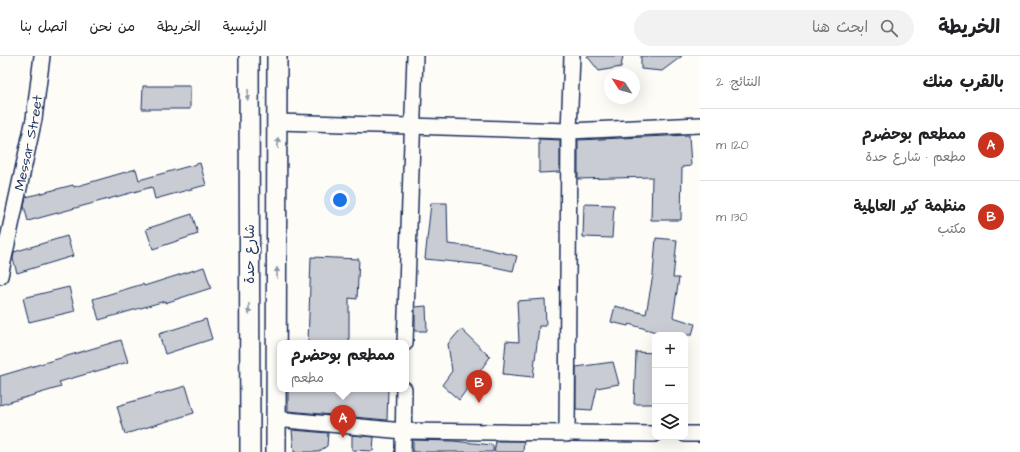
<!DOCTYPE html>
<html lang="ar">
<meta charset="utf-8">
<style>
:root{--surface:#fff;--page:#f2f2f2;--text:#202124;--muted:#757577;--line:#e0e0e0;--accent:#c8321e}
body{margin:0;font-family:"Architects Daughter","Playpen Sans Arabic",sans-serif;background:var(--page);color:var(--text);direction:rtl}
.controls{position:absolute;right:12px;bottom:12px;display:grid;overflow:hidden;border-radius:8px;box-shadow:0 4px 16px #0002}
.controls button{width:36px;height:36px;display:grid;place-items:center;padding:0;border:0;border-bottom:1px solid var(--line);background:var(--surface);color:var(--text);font:20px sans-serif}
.compass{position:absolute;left:604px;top:12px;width:36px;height:36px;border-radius:50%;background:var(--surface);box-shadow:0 4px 16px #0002;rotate:306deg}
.you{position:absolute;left:340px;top:144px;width:14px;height:14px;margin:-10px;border:3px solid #fff;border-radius:50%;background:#1a73e8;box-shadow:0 0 0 6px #1a73e833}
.badge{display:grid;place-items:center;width:26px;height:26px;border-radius:50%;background:var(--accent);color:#fff;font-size:13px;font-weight:700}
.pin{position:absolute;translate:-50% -33px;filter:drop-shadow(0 1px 2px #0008)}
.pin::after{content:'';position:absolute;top:21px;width:14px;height:12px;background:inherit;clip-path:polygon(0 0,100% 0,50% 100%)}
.popup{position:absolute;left:277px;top:284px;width:132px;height:52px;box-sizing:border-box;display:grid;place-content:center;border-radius:8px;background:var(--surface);filter:drop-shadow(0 1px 3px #0005);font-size:13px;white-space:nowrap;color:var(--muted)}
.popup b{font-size:15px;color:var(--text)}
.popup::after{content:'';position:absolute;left:50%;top:100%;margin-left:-8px;border:8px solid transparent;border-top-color:var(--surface)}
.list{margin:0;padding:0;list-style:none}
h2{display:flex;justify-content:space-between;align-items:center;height:52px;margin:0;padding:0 16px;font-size:17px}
h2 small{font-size:13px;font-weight:400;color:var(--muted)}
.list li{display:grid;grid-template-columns:26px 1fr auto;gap:12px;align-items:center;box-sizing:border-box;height:72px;padding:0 16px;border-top:1px solid var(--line)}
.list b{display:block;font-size:15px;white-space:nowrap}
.list p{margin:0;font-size:13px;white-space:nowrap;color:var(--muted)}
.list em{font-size:13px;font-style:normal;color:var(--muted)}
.icon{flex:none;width:22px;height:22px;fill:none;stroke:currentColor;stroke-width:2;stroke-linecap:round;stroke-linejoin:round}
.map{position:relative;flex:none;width:700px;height:396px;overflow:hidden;direction:ltr}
header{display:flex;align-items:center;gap:24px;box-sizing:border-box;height:56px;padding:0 20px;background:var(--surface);border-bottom:1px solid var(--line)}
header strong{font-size:19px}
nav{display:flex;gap:22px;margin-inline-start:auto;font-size:14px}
.search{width:280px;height:36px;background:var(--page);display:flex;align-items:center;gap:10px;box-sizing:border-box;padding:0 14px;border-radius:22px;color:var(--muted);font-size:15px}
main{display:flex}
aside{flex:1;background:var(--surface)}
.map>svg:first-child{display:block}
</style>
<header>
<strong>الخريطة</strong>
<div class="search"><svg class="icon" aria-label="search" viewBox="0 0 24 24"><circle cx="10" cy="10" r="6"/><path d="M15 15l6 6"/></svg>ابحث هنا</div>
<nav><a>الرئيسية</a><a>الخريطة</a><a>من نحن</a><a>اتصل بنا</a></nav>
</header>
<main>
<aside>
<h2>بالقرب منك<small>النتائج: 2</small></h2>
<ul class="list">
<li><span class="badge">A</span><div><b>ممطعم بوحضرم</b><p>مطعم · شارع حدة</p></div><em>120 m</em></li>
<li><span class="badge">B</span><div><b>منظمة كير العالمية</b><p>مكتب</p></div><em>130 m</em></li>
</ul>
</aside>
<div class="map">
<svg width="700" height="396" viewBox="0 0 700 396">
<rect width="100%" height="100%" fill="#fdfcf7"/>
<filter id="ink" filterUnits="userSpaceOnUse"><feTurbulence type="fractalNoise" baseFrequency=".025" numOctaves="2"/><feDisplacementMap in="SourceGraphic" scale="8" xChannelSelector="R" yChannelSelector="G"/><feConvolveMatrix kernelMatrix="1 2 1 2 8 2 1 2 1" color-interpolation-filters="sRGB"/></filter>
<g filter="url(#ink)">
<g fill="#c9ccd3" stroke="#1b2f5e">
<path d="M 587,0 L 623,0 L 621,11 L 599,15 Z"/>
<path d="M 641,0 L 682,0 L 662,15 L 641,13 Z"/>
<path d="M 143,30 L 190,30 L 190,53 L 142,53 Z"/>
<path d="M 689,79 L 691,110 L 682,111 L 681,164 L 651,164 L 652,121 L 578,123 L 578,84 Z"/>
<path d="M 539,83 L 560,84 L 560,116 L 539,117 Z"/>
<path d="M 200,107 L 206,129 L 155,143 L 152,131 L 28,165 L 24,150 L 26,141 L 73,129 L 74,131 L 136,113 L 139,124 Z"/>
<path d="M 431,147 L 447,147 L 448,188 L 483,192 L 517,200 L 513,215 L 485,209 L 425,203 Z"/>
<path d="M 584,148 L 614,149 L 612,182 L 583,181 Z"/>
<path d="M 192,158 L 198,178 L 153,193 L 146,173 Z"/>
<path d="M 67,180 L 73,200 L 17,217 L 13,203 L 14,196 Z"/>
<path d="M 656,182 L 677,184 L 673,222 L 679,222 L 673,261 L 695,268 L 692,279 L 666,279 L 629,268 L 628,270 L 611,266 L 615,250 L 646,258 L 653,219 Z"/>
<path d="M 311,201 L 359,203 L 357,243 L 349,242 L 349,287 L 308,287 Z"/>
<path d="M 204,211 L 211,232 L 165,247 L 165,245 L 99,264 L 93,243 L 143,228 L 144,230 Z"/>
<path d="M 69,231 L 75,255 L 29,266 L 23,242 Z"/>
<path d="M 545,243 L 546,270 L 539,270 L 533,321 L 503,318 L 506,285 L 519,286 L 517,245 Z"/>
<path d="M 426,250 L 427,275 L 415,275 L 415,251 Z"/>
<path d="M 206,263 L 212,283 L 165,298 L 159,278 Z"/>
<path d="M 461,273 L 490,301 L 459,344 L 442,329 L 452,315 L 448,288 Z"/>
<path d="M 121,284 L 128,306 L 59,326 L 61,331 L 0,349 L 0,320 Z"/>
<path d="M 636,296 L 655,297 L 655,348 L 634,348 Z"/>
<path d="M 613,306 L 619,328 L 597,332 L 592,354 L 576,353 L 576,311 Z"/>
<path d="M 186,330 L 194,357 L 125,378 L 117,350 Z"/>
<path d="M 288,333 L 388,333 L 387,364 L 288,355 Z"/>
<path d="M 292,374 L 328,377 L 327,390 L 318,396 L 294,396 Z"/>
<path d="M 352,379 L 374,381 L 373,395 L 352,394 Z"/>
<path d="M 413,384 L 453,385 L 493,389 L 493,396 L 413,396 Z"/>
<path d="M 496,385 L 524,385 L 523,396 L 494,396 Z"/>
</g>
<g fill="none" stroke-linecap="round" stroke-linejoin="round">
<g stroke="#1b2f5e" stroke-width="18">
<g id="minor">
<path d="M 278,66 L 569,75 L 700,69"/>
<path id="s1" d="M 0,220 L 34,63 L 42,0"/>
<path d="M 405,287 L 415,0"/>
<path d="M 276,363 L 403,375 L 655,378"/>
<path d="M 567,378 L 569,75 L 572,0"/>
<path d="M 685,378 L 700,378"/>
<path d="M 403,396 L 404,333"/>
</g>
</g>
<g stroke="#1b2f5e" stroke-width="22">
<g id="major">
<path d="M 249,0 L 250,396"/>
<path d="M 276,396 L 277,0"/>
</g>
</g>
<use href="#minor" stroke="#fdfcf7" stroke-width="15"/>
<use href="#major" stroke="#fdfcf7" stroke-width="19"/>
</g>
<defs><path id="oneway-solid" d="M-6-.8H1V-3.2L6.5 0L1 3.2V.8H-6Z"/></defs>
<g fill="#8c96aa">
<use href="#oneway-solid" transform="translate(248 39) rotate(91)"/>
<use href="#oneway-solid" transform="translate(278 87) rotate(-90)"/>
<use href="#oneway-solid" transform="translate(277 217) rotate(-90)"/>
<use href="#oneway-solid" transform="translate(249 253) rotate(90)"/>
</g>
</g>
<g text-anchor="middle" stroke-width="3.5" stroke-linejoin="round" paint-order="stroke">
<g font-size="14" fill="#1b2f5e" stroke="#fdfcf7">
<text dy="5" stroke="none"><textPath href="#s1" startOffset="136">Messar Street</textPath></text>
<text transform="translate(249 198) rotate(-90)" y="5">شارع حدة</text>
</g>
</g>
</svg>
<div class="controls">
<button>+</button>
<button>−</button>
<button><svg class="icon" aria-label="layers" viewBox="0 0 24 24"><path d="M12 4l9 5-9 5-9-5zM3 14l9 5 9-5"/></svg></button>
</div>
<svg class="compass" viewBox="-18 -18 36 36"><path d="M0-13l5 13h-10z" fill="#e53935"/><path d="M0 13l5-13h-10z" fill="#757577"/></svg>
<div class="you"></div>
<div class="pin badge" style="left:343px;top:382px">A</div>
<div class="popup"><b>ممطعم بوحضرم</b>مطعم</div>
<div class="pin badge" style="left:479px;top:347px">B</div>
</div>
</main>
